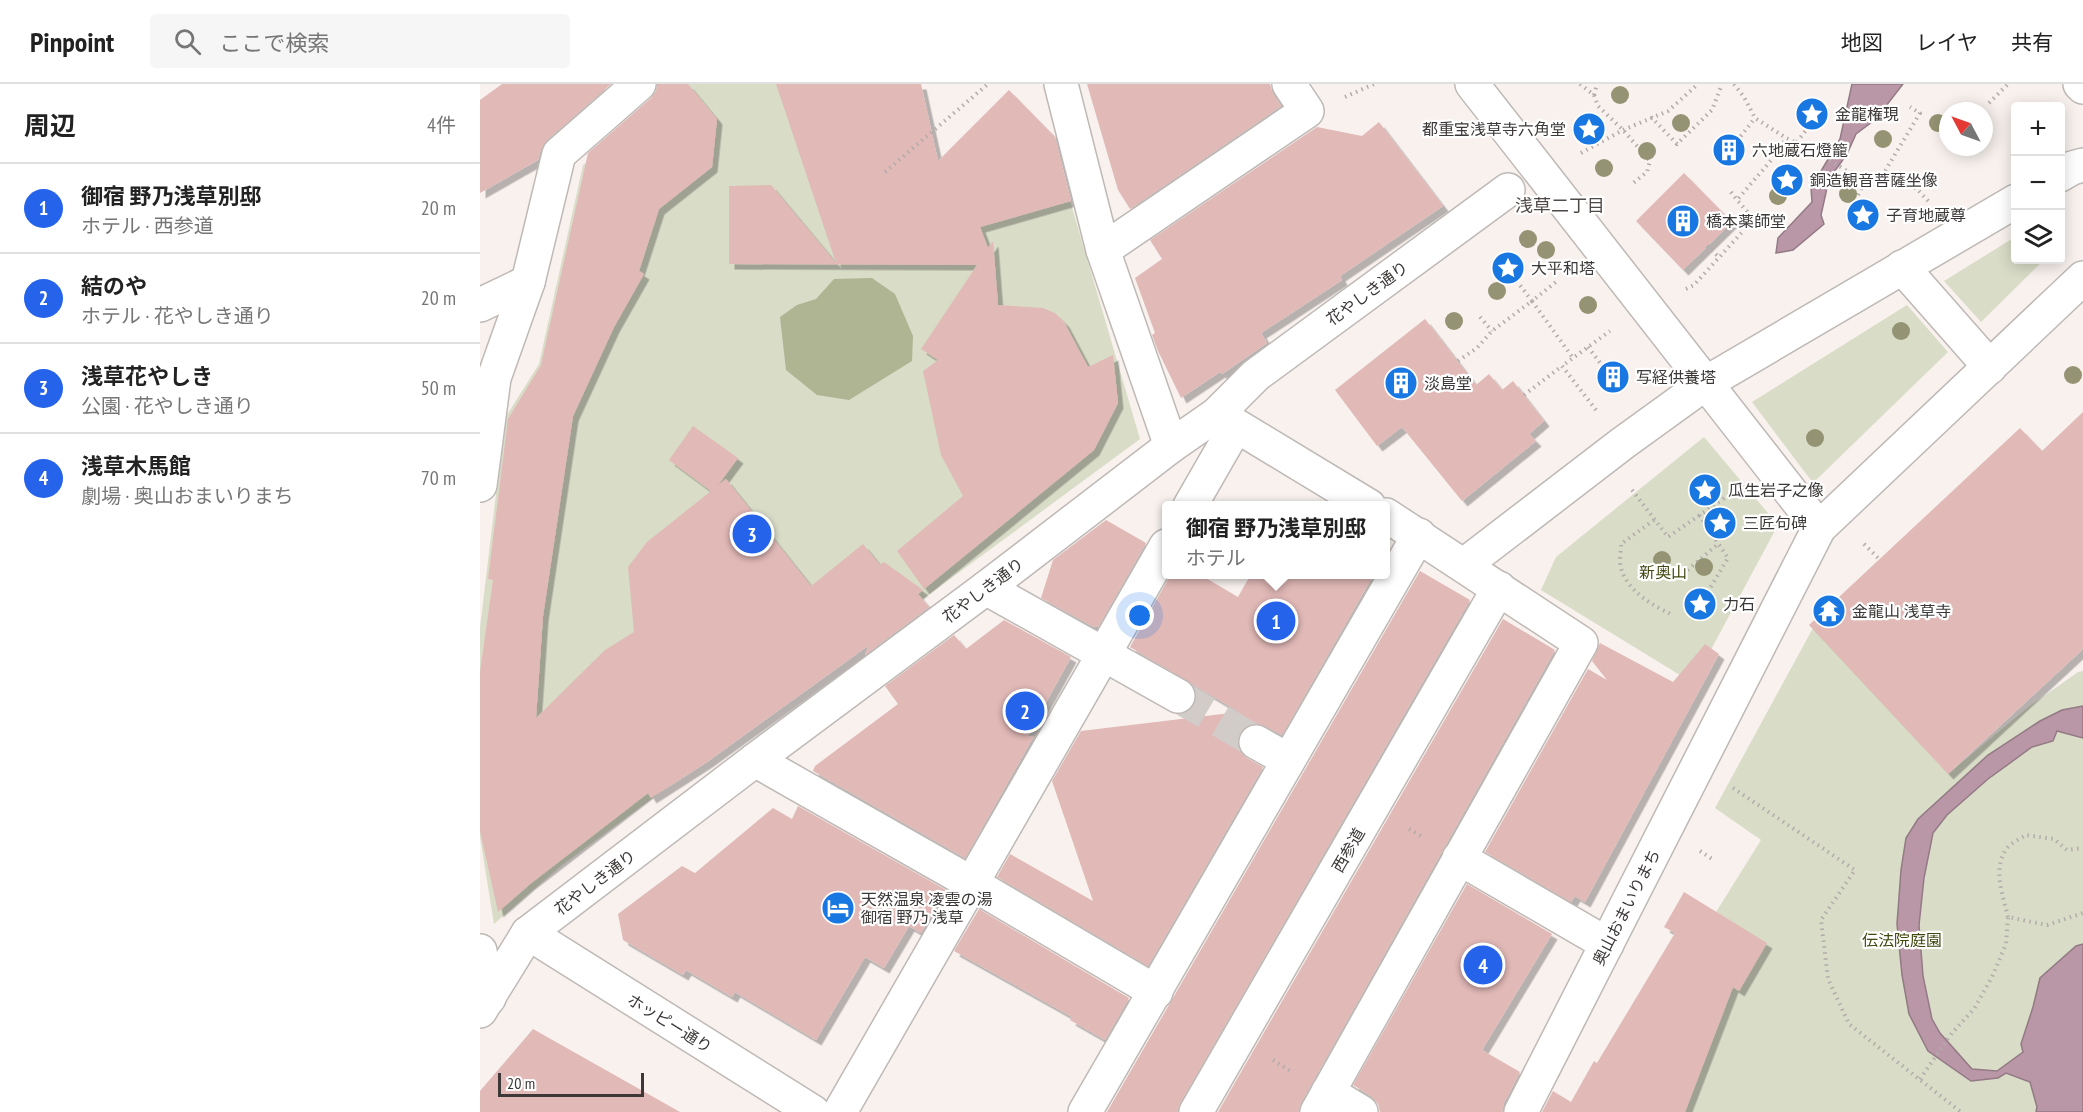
<!DOCTYPE html>
<html lang="ja">
<meta charset="utf-8">
<style>
:root{--surface:#fff;--page:#f6f6f6;--text:#222;--muted:#767676;--line:#e0e0e0;--accent:#2563eb}
body{margin:0;font-family:"PT Sans Narrow","Noto Sans JP",sans-serif;background:var(--page);color:var(--text)}
.controls{position:absolute;right:18px;top:18px;display:grid;overflow:hidden;border-radius:6px;box-shadow:0 3px 15px #0003}
.controls button{width:54px;height:54px;display:grid;place-items:center;padding:0;border:0;border-bottom:2px solid var(--line);background:var(--surface);color:var(--text);font:30px sans-serif}
.compass{position:absolute;left:1459px;top:18px;width:54px;height:54px;border-radius:50%;background:var(--surface);box-shadow:0 3px 15px #0003;rotate:311deg}
.scale{position:absolute;left:18px;bottom:15px;width:146px;box-sizing:border-box;padding-left:6px;border:3px solid #3b3837;border-top:0;font-size:16px;line-height:21px;white-space:nowrap;color:#3b3837;-webkit-text-stroke:4px #fff;paint-order:stroke}
.you{position:absolute;left:660px;top:532px;width:21px;height:21px;margin:-15px;border:4px solid #fff;border-radius:50%;background:#1a73e8;box-shadow:0 0 0 9px #1a73e833}
.badge{display:grid;place-items:center;width:39px;height:39px;border-radius:50%;background:var(--accent);color:#fff;font-size:20px;font-weight:700}
.pin{position:absolute;translate:-50% -50%;border:3px solid #fff;box-shadow:0 2px 6px #0006}
.popup{position:absolute;left:682px;top:417px;width:228px;height:78px;box-sizing:border-box;display:grid;place-content:center;border-radius:6px;background:var(--surface);filter:drop-shadow(0 2px 4px #0005);font-size:20px;white-space:nowrap;color:var(--muted)}
.popup b{font-size:22px;color:var(--text)}
.popup::after{content:'';position:absolute;left:50%;top:100%;margin-left:-12px;border:12px solid transparent;border-top-color:var(--surface)}
.list{margin:0;padding:0;list-style:none}
h2{display:flex;justify-content:space-between;align-items:center;height:78px;margin:0;padding:0 24px;font-size:26px}
h2 small{font-size:20px;font-weight:400;color:var(--muted)}
.list li{display:grid;grid-template-columns:39px 1fr auto;gap:18px;align-items:center;box-sizing:border-box;height:90px;padding:0 24px;border-top:2px solid var(--line)}
.list b{display:block;font-size:22px;white-space:nowrap}
.list p{margin:0;font-size:20px;white-space:nowrap;color:var(--muted)}
.list em{font-size:20px;font-style:normal;color:var(--muted)}
.icon{flex:none;width:33px;height:33px;fill:none;stroke:currentColor;stroke-width:2;stroke-linecap:round;stroke-linejoin:round}
.map{position:relative;flex:none;width:1603px;height:1028px;overflow:hidden}
header{display:flex;align-items:center;gap:36px;box-sizing:border-box;height:84px;padding:0 30px;background:var(--surface);border-bottom:2px solid var(--line)}
header strong{font-size:28px}
nav{display:flex;gap:33px;margin-inline-start:auto;font-size:21px}
.search{width:420px;height:54px;background:var(--page);display:flex;align-items:center;gap:15px;box-sizing:border-box;padding:0 21px;border-radius:6px;color:var(--muted);font-size:22px}
main{display:flex}
aside{flex:1;background:var(--surface)}
.map>svg:first-child{display:block}
</style>
<header>
<strong>Pinpoint</strong>
<div class="search"><svg class="icon" aria-label="search" viewBox="0 0 24 24"><circle cx="10" cy="10" r="6"/><path d="M15 15l6 6"/></svg>ここで検索</div>
<nav><a>地図</a><a>レイヤ</a><a>共有</a></nav>
</header>
<main>
<aside>
<h2>周辺<small>4件</small></h2>
<ul class="list">
<li><span class="badge">1</span><div><b>御宿 野乃浅草別邸</b><p>ホテル · 西参道</p></div><em>20 m</em></li>
<li><span class="badge">2</span><div><b>結のや</b><p>ホテル · 花やしき通り</p></div><em>20 m</em></li>
<li><span class="badge">3</span><div><b>浅草花やしき</b><p>公園 · 花やしき通り</p></div><em>50 m</em></li>
<li><span class="badge">4</span><div><b>浅草木馬館</b><p>劇場 · 奥山おまいりまち</p></div><em>70 m</em></li>
</ul>
</aside>
<div class="map">
<svg width="1603" height="1028" viewBox="0 0 1603 1028">
<defs>
<filter id="shadow"><feDropShadow dx="5.5" dy="5.5" stdDeviation="0" flood-color="#0004"/></filter>
</defs>
<rect width="100%" height="100%" fill="#f8f1ee"/>
<g fill="#d9dcc7">
<path d="M 202,0 L 368,0 L 398,97 L 579,79 L 660,355 L 82,781 L 14,840 L 0,753 L 0,544 L 25,334 L 59,280 L 103,81 Z"/>
<path d="M 1535,153 L 1536,176 L 1564,176 L 1501,238 L 1464,197 Z"/>
<path d="M 1427,221 L 1468,268 L 1333,399 L 1272,318 Z"/>
<path d="M 1224,353 L 1298,441 L 1213,599 L 1061,506 L 1076,473 Z"/>
<path d="M 1333,544 L 1468,690 L 1547,624 L 1598,588 L 1603,587 L 1603,1028 L 1147,1028 L 1213,865 L 1281,756 L 1235,724 Z"/>
</g>
<path fill="#afb493" d="M 392,194 L 415,210 L 433,252 L 432,277 L 369,316 L 337,311 L 306,286 L 300,233 L 317,221 L 336,215 L 354,195 Z"/>
<g fill="#b997a6" stroke="#937a85" stroke-width="1.5">
<path d="M 1372,0 L 1423,0 L 1396,35 L 1376,50 L 1367,70 L 1349,95 L 1341,131 L 1344,140 L 1313,166 L 1296,169 L 1298,154 L 1332,118 L 1331,104 L 1360,55 Z"/>
<path d="M 1603,622 L 1603,654 L 1577,647 L 1573,657 L 1552,663 L 1508,695 L 1467,731 L 1453,749 L 1444,794 L 1439,841 L 1443,892 L 1452,935 L 1460,949 L 1492,985 L 1517,987 L 1543,968 L 1541,960 L 1553,923 L 1560,894 L 1596,862 L 1603,860 L 1603,1028 L 1556,1028 L 1557,1023 L 1550,998 L 1526,989 L 1518,994 L 1491,997 L 1448,967 L 1429,930 L 1422,891 L 1417,840 L 1421,786 L 1426,754 L 1438,735 L 1508,671 L 1560,637 L 1582,626 Z"/>
</g>
<g fill="#e1b9b7" filter="url(#shadow)">
<path d="M 22,0 L 131,0 L 67,56 L 61,65 L 58,76 L 0,109 L 0,16 Z"/>
<path d="M 177,0 L 208,0 L 237,35 L 232,83 L 179,125 L 159,187 L 164,190 L 134,243 L 93,332 L 63,532 L 56,634 L 125,566 L 154,548 L 148,483 L 167,458 L 231,407 L 189,376 L 213,342 L 258,374 L 238,401 L 246,395 L 331,502 L 383,460 L 400,481 L 404,478 L 443,506 L 438,510 L 449,523 L 385,571 L 389,561 L 227,678 L 171,714 L 168,709 L 50,800 L 18,828 L 0,747 L 0,588 L 13,496 L 8,495 L 28,335 L 61,281 L 108,69 L 171,14 L 176,7 Z"/>
<path d="M 296,0 L 441,0 L 458,77 L 529,6 L 575,53 L 591,117 L 500,143 L 508,164 L 513,157 L 518,221 L 563,224 L 575,229 L 584,238 L 608,283 L 633,271 L 638,319 L 614,366 L 444,505 L 417,467 L 483,412 L 461,371 L 443,287 L 458,276 L 441,265 L 497,181 L 249,180 L 249,102 L 291,101 L 356,179 Z"/>
<path d="M 607,0 L 790,0 L 793,10 L 801,22 L 650,125 L 638,106 Z"/>
<path d="M 899,38 L 963,122 L 860,192 L 862,196 L 781,249 L 787,259 L 742,290 L 740,288 L 701,314 L 678,267 L 672,251 L 675,249 L 655,194 L 682,175 L 670,156 L 837,43 L 882,52 Z"/>
<path d="M 1204,89 L 1252,138 L 1203,186 L 1156,137 Z"/>
<path d="M 945,235 L 996,301 L 1009,290 L 1022,306 L 1033,297 L 1064,337 L 1049,350 L 1056,357 L 982,417 L 922,343 L 897,362 L 855,306 Z"/>
<path d="M 1603,328 L 1603,565 L 1468,690 L 1329,541 L 1540,344 L 1562,367 Z"/>
<path d="M 626,436 L 666,459 L 618,543 L 615,542 L 614,543 L 561,514 L 573,476 Z"/>
<path d="M 940,487 L 990,516 L 700,1019 L 697,1028 L 627,1028 Z"/>
<path d="M 691,490 L 719,490 L 758,513 L 771,490 L 894,490 L 802,651 L 785,642 L 776,639 L 767,642 L 760,648 L 757,658 L 760,668 L 767,674 L 783,683 L 668,882 L 517,793 L 530,770 L 613,817 L 572,697 L 601,647 L 759,628 L 650,563 Z"/>
<path d="M 1023,535 L 1075,566 L 832,999 L 821,1019 L 818,1028 L 738,1028 Z"/>
<path d="M 524,536 L 591,573 L 547,653 L 554,652 L 485,774 L 333,687 L 335,682 L 418,620 L 405,602 L 474,551 L 486,565 Z"/>
<path d="M 1120,559 L 1193,598 L 1225,560 L 1239,570 L 1105,818 L 1095,812 L 1091,818 L 1005,768 L 1108,585 L 1127,596 L 1112,577 Z"/>
<path d="M 318,722 L 466,806 L 441,849 L 429,842 L 404,884 L 385,873 L 336,956 L 255,908 L 252,913 L 206,886 L 203,891 L 143,856 L 138,830 L 202,782 L 215,789 L 293,724 L 312,735 Z"/>
<path d="M 987,800 L 1072,850 L 1002,966 L 1040,988 L 1024,1019 L 1022,1028 L 900,1028 L 898,1020 L 891,1012 L 873,1001 Z"/>
<path d="M 1204,808 L 1287,859 L 1259,907 L 1253,903 L 1205,1028 L 1062,1028 L 1073,1007 L 1091,1018 L 1114,977 L 1117,979 L 1195,849 L 1184,843 Z"/>
<path d="M 499,825 L 649,914 L 625,956 L 590,936 L 592,933 L 474,867 Z"/>
<path d="M 53,945 L 200,1028 L 0,1028 L 0,1007 Z"/>
</g>
<g fill="none" stroke-linecap="round" stroke-linejoin="round">
<path stroke="#d2ccc9" stroke-width="33" stroke-dasharray="33 16" stroke-linecap="butt" d="M 698,612 L 776,658"/>
<g stroke="#bfb9b6" stroke-width="36">
<g id="minor">
<path d="M 581,0 L 623,166 L 691,362"/>
<path d="M 992,0 L 1339,444"/>
<path d="M 1600,0 L 1603,3"/>
<path d="M 1580,91 L 1592,84 L 1603,81"/>
<path d="M 623,166 L 827,27 L 809,0"/>
<path d="M 1422,183 L 1510,283"/>
<path d="M 0,221 L 48,198"/>
<path d="M 737,330 L 889,422"/>
<path d="M 0,401 L 14,294 L 48,198 L 79,70 L 159,0"/>
<path d="M 710,422 L 756,342"/>
<path d="M 984,481 L 1143,359 L 1226,299 L 1536,117"/>
<path d="M 506,504 L 698,612"/>
<path d="M 776,658 L 808,676"/>
<path d="M 275,676 L 493,800 L 676,908"/>
<path d="M 979,774 L 1127,860"/>
<path d="M 48,849 L 333,1028"/>
<path d="M 0,867 L 9,914"/>
<path d="M 0,927 L 48,849 L 275,676 L 506,504 L 691,362 L 737,330 L 776,291 L 1028,106"/>
<path d="M 848,1008 L 881,1028"/>
<path d="M 360,1028 L 686,462"/>
<path d="M 605,1028 L 939,451"/>
<path d="M 716,1028 L 1019,504"/>
<path d="M 837,1028 L 1101,559 L 906,431"/>
<path d="M 1041,1028 L 1339,444 L 1603,194"/>
</g>
</g>
<g stroke="#b2acaa" stroke-width="4" stroke-dasharray="1.5 4.5" stroke-linecap="butt">
<path d="M 1100,0 L 1114,11 L 1118,22 L 1143,46 L 1170,77 L 1167,88 L 1152,100"/>
<path d="M 1254,0 L 1264,13 L 1275,34 L 1306,54 L 1335,67 L 1367,87 L 1387,94 L 1436,104 L 1450,119"/>
<path d="M 1114,11 L 1117,0"/>
<path d="M 865,13 L 894,0"/>
<path d="M 1509,19 L 1528,0"/>
<path d="M 1171,33 L 1197,60 L 1232,26 L 1242,0"/>
<path d="M 1257,57 L 1275,34"/>
<path d="M 1317,58 L 1330,41"/>
<path d="M 1101,69 L 1143,46 L 1188,27 L 1218,0"/>
<path d="M 405,88 L 508,0"/>
<path d="M 1399,97 L 1440,29 L 1430,23"/>
<path d="M 1436,104 L 1447,86"/>
<path d="M 1251,108 L 1257,116"/>
<path d="M 1378,111 L 1387,94"/>
<path d="M 1227,162 L 1240,174"/>
<path d="M 1033,192 L 1052,217 L 1076,198"/>
<path d="M 1206,205 L 1214,201 L 1274,135 L 1257,116 L 1300,66 L 1306,54"/>
<path d="M 1000,233 L 1012,247"/>
<path d="M 1108,263 L 1124,284"/>
<path d="M 978,277 L 997,264 L 1012,247 L 1052,217 L 1093,274"/>
<path d="M 1044,311 L 1082,282"/>
<path d="M 1116,326 L 1082,282 L 1130,247"/>
<path d="M 1152,406 L 1188,453 L 1256,406"/>
<path d="M 1219,431 L 1248,474 L 1226,511"/>
<path d="M 1174,436 L 1141,460 C 1141,467 1139,477 1141,484 C 1147,507 1173,522 1193,531"/>
<path d="M 1384,460 L 1399,475"/>
<path d="M 1203,490 L 1238,460"/>
<path d="M 1253,704 L 1375,786 L 1341,836 L 1348,895 L 1369,940 L 1481,1028"/>
<path d="M 929,745 L 943,753"/>
<path d="M 1220,767 L 1235,777"/>
<path d="M 1528,833 C 1523,811 1512,785 1527,764 C 1531,759 1540,755 1546,751 L 1574,755 L 1587,766 L 1603,764"/>
<path d="M 793,976 L 812,988"/>
<path d="M 1440,995 L 1472,949 L 1494,925 L 1512,893 L 1526,860 L 1528,833 L 1567,841 L 1603,829"/>
</g>
<use href="#minor" stroke="#fff" stroke-width="33"/>
</g>
<g fill="#949474">
<circle cx="1140" cy="11" r="9"/>
<circle cx="1201" cy="39" r="9"/>
<circle cx="1458" cy="39" r="9"/>
<circle cx="1403" cy="55" r="9"/>
<circle cx="1167" cy="67" r="9"/>
<circle cx="1124" cy="84" r="9"/>
<circle cx="1368" cy="110" r="9"/>
<circle cx="1298" cy="112" r="9"/>
<circle cx="1048" cy="155" r="9"/>
<circle cx="1066" cy="166" r="9"/>
<circle cx="1017" cy="207" r="9"/>
<circle cx="1108" cy="221" r="9"/>
<circle cx="974" cy="237" r="9"/>
<circle cx="1421" cy="247" r="9"/>
<circle cx="1593" cy="291" r="9"/>
<circle cx="1335" cy="354" r="9"/>
<circle cx="1182" cy="476" r="9"/>
<circle cx="1224" cy="483" r="9"/>
</g>
<defs>
<g id="sight-disc" transform="scale(1.725)"><circle r="9.5" fill="#1877e0" stroke="#fff"/><path d="M0-6L1.8-2.2L6-1.7L2.9 1.2L3.7 5.4L0 3.3L-3.7 5.4L-2.9 1.2L-6-1.7L-1.8-2.2Z" fill="#fff"/></g>
<g id="building-disc" transform="scale(1.725)"><circle r="9.5" fill="#1877e0" stroke="#fff"/><path d="M-4-6H4V6H1V3H-1V6H-4ZM-2.5-4.3h1.7v1.8h-1.7ZM.8-4.3h1.7v1.8H.8ZM-2.5-1h1.7V.8h-1.7ZM.8-1h1.7V.8H.8Z" fill="#fff"/></g>
<g id="temple-disc" transform="scale(1.725)"><circle r="9.5" fill="#1877e0" stroke="#fff"/><path d="M0-6L5-2H3V0L6.5 2.5H4V6H1.5V3h-3V6H-4V2.5H-6.5L-3 0V-2H-5Z" fill="#fff"/></g>
<g id="hotel-disc" transform="scale(1.725)"><circle r="9.5" fill="#1877e0" stroke="#fff"/><path d="M-6-4.5h1.5V1H6V5H4.5V3h-9V5H-6ZM-4 0a1.8 1.8 0 1 1 3.6 0ZM.5 0V-2.5h3Q6-2.5 6 0Z" fill="#fff"/></g>
</defs>
<g fill-rule="evenodd">
<use href="#sight-disc" x="1332" y="30"/>
<use href="#sight-disc" x="1109" y="45"/>
<use href="#building-disc" x="1249" y="66"/>
<use href="#sight-disc" x="1307" y="96"/>
<use href="#sight-disc" x="1383" y="131"/>
<use href="#building-disc" x="1203" y="137"/>
<use href="#sight-disc" x="1028" y="184"/>
<use href="#building-disc" x="1133" y="293"/>
<use href="#building-disc" x="921" y="299"/>
<use href="#sight-disc" x="1225" y="406"/>
<use href="#sight-disc" x="1240" y="439"/>
<use href="#sight-disc" x="1220" y="520"/>
<use href="#temple-disc" x="1349" y="527"/>
<use href="#hotel-disc" x="358" y="824"/>
</g>
<g text-anchor="middle" stroke-width="4.5" stroke-linejoin="round" paint-order="stroke">
<g font-size="16" fill="#3b3837" stroke="#fff" text-anchor="start">
<text x="1355" y="36">金龍権現</text>
<text x="1086" y="51" text-anchor="end">都重宝浅草寺六角堂</text>
<text x="1272" y="72">六地蔵石燈籠</text>
<text x="1330" y="102">銅造観音菩薩坐像</text>
<text x="1406" y="137">子育地蔵尊</text>
<text x="1226" y="143">橋本薬師堂</text>
<text x="1051" y="190">大平和塔</text>
<text x="1156" y="299">写経供養塔</text>
<text x="944" y="305">淡島堂</text>
<text x="1248" y="412">瓜生岩子之像</text>
<text x="1263" y="445">三匠句碑</text>
<text x="1243" y="526">力石</text>
<text x="1372" y="533">金龍山 浅草寺</text>
<text x="381" y="821">天然温泉 凌雲の湯<tspan x="381" dy="18">御宿 野乃 浅草</tspan></text>
</g>
<g font-size="16" fill="#3b3837" stroke="#fff">
<text transform="translate(887 209) rotate(-36)" y="6">花やしき通り</text>
<text transform="translate(503 506) rotate(-37)" y="6">花やしき通り</text>
<text transform="translate(868 766) rotate(-60)" y="6">西参道</text>
<text transform="translate(115 798) rotate(-37)" y="6">花やしき通り</text>
<text transform="translate(1146 823) rotate(-63)" y="6">奥山おまいりまち</text>
<text transform="translate(190 939) rotate(32)" y="6">ホッピー通り</text>
</g>
<g font-size="16" fill="#424810" stroke="#fff">
<text x="1183" y="494">新奥山</text>
<text x="1422" y="862">伝法院庭園</text>
</g>
<g font-size="18" fill="#4f4a47" stroke="#fff">
<text x="1080" y="128">浅草二丁目</text>
</g>
</g>
</svg>
<div class="controls">
<button>+</button>
<button>−</button>
<button><svg class="icon" aria-label="layers" viewBox="0 0 24 24"><path d="M12 4l9 5-9 5-9-5zM3 14l9 5 9-5"/></svg></button>
</div>
<svg class="compass" viewBox="-18 -18 36 36"><path d="M0-13l5 13h-10z" fill="#e53935"/><path d="M0 13l5-13h-10z" fill="#767676"/></svg>
<div class="scale">20 m</div>
<div class="you"></div>
<div class="pin badge" style="left:796px;top:537px">1</div>
<div class="popup"><b>御宿 野乃浅草別邸</b>ホテル</div>
<div class="pin badge" style="left:545px;top:627px">2</div>
<div class="pin badge" style="left:272px;top:450px">3</div>
<div class="pin badge" style="left:1003px;top:881px">4</div>
</div>
</main>
